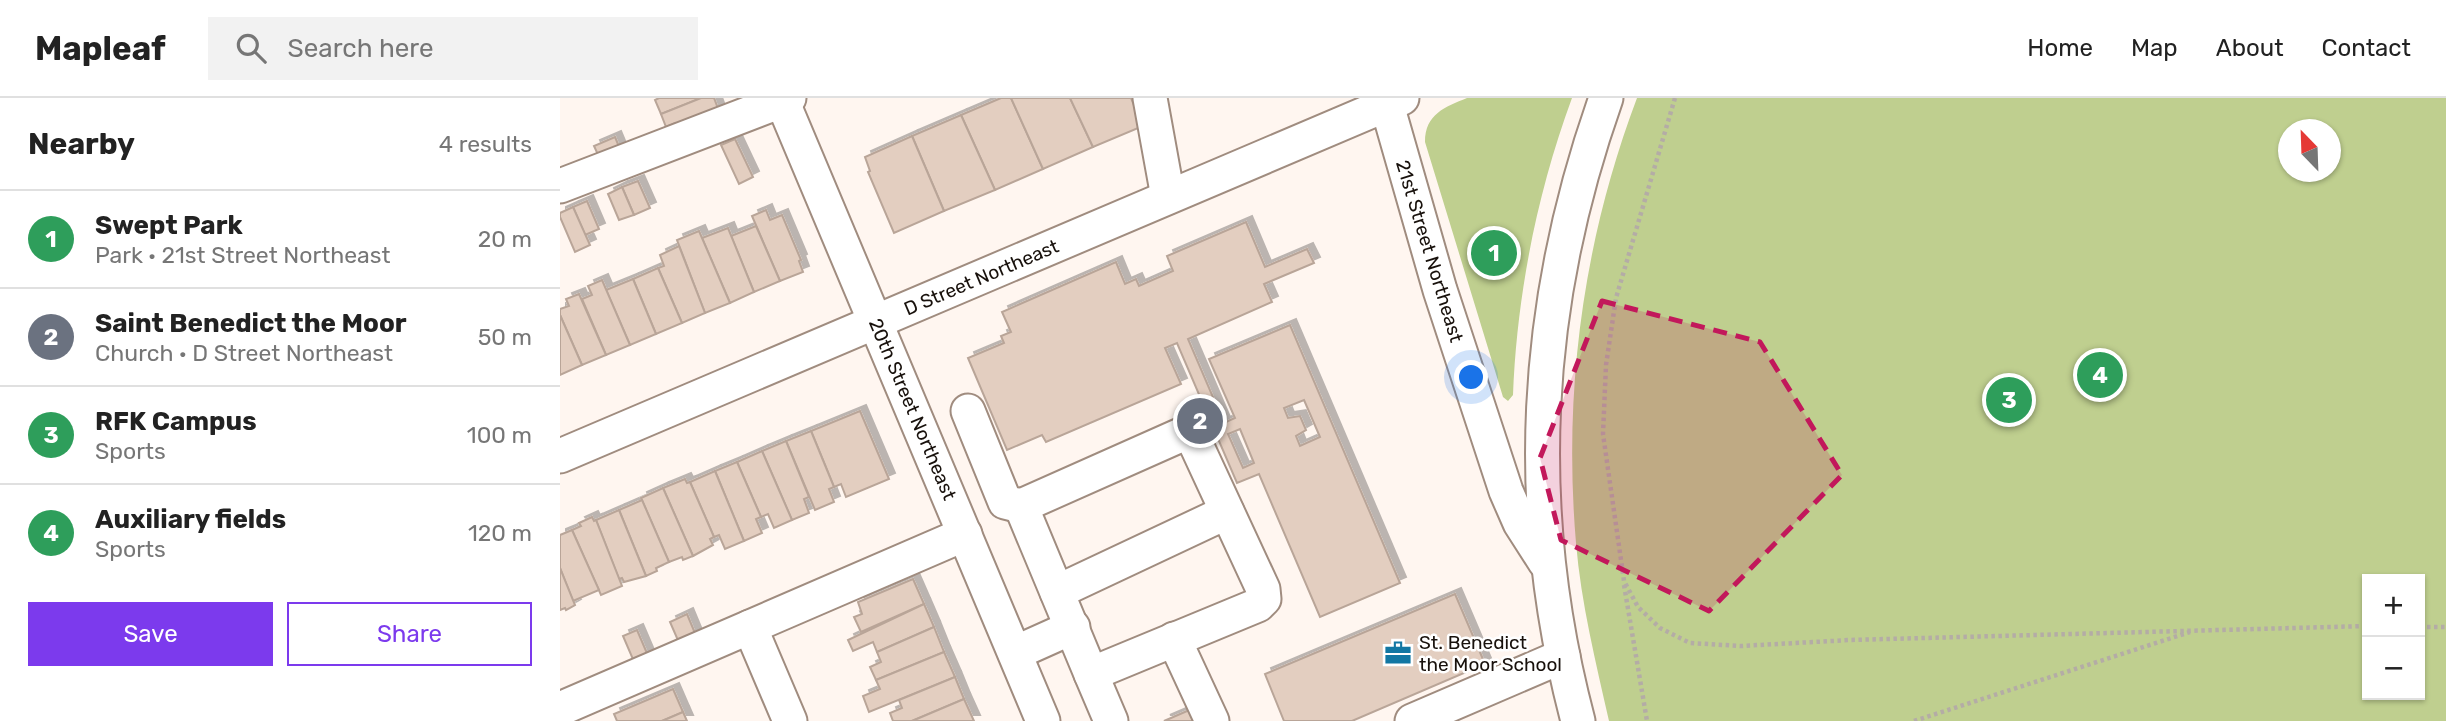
<!DOCTYPE html>
<meta charset="utf-8">
<style>
:root{--surface:#fff;--page:#f2f2f2;--text:#222;--muted:#767676;--line:#e0e0e0;--accent:#7c3aed}
body{margin:0;font-family:Rubik,sans-serif;background:var(--page);color:var(--text)}
.controls{position:absolute;right:21px;bottom:21px;display:grid;overflow:hidden;border-radius:0px;box-shadow:0 2px 5px #0004}
.controls button{width:63px;height:63px;display:grid;place-items:center;padding:0;border:0;border-bottom:2px solid var(--line);background:var(--surface);color:var(--text);font:35px sans-serif}
.compass{position:absolute;left:1718px;top:21px;width:63px;height:63px;border-radius:50%;background:var(--surface);box-shadow:0 2px 5px #0004;rotate:337deg}
.you{position:absolute;left:912px;top:280px;width:24px;height:24px;margin:-18px;border:5px solid #fff;border-radius:50%;background:#1a73e8;box-shadow:0 0 0 10px #1a73e833}
.badge{display:grid;place-items:center;width:46px;height:46px;border-radius:50%;background:var(--accent);color:#fff;font-size:23px;font-weight:700}
.pin{position:absolute;translate:-50% -50%;border:4px solid #fff;box-shadow:0 2px 7px #0006}
.list{margin:0;padding:0;list-style:none}
h2{display:flex;justify-content:space-between;align-items:center;height:91px;margin:0;padding:0 28px;font-size:30px}
h2 small{font-size:23px;font-weight:400;color:var(--muted)}
.list li{display:grid;grid-template-columns:46px 1fr auto;gap:21px;align-items:center;box-sizing:border-box;height:98px;padding:0 28px;border-top:2px solid var(--line)}
.list b{display:block;font-size:26px;white-space:nowrap}
.list p{margin:0;font-size:23px;white-space:nowrap;color:var(--muted)}
.list em{font-size:23px;font-style:normal;color:var(--muted)}
.actions{display:flex;gap:14px;padding:21px 28px}
.actions a{flex:1;padding:16px 0;border:2px solid var(--accent);border-radius:0px;text-align:center;font-size:24px;color:var(--accent)}
.actions .main{background:var(--accent);color:#fff}
.icon{flex:none;width:38px;height:38px;fill:none;stroke:currentColor;stroke-width:2;stroke-linecap:round;stroke-linejoin:round}
.map{position:relative;flex:none;width:1886px;height:623px;overflow:hidden}
header{display:flex;align-items:center;gap:42px;box-sizing:border-box;height:98px;padding:0 35px;background:var(--surface);border-bottom:2px solid var(--line)}
header strong{font-size:33px}
nav{display:flex;gap:38px;margin-inline-start:auto;font-size:24px}
.search{width:490px;height:63px;background:var(--page);display:flex;align-items:center;gap:18px;box-sizing:border-box;padding:0 24px;border-radius:0px;color:var(--muted);font-size:26px}
main{display:flex}
aside{flex:1;background:var(--surface)}
.map>svg:first-child{display:block}
</style>
<header>
<strong>Mapleaf</strong>
<div class="search"><svg class="icon" aria-label="search" viewBox="0 0 24 24"><circle cx="10" cy="10" r="6"/><path d="M15 15l6 6"/></svg>Search here</div>
<nav><a>Home</a><a>Map</a><a>About</a><a>Contact</a></nav>
</header>
<main>
<aside>
<h2>Nearby<small>4 results</small></h2>
<ul class="list">
<li><span class="badge" style="background:#2e9e5b">1</span><div><b>Swept Park</b><p>Park · 21st Street Northeast</p></div><em>20 m</em></li>
<li><span class="badge" style="background:#6b7280">2</span><div><b>Saint Benedict the Moor</b><p>Church · D Street Northeast</p></div><em>50 m</em></li>
<li><span class="badge" style="background:#2e9e5b">3</span><div><b>RFK Campus</b><p>Sports</p></div><em>100 m</em></li>
<li><span class="badge" style="background:#2e9e5b">4</span><div><b>Auxiliary fields</b><p>Sports</p></div><em>120 m</em></li>
</ul>
<div class="actions"><a class="main">Save</a><a>Share</a></div>
</aside>
<div class="map">
<svg width="1886" height="623" viewBox="0 0 1886 623">
<defs>
<filter id="shadow"><feDropShadow dx="6" dy="-6" stdDeviation="0" flood-color="#0004"/></filter>
</defs>
<rect width="100%" height="100%" fill="#fff6f0"/>
<g fill="#bfcf8f" fill-rule="evenodd">
<path d="M 907,0 L 1012,0 C 977,95 957,196 953,297 L 948,303 L 943,299 L 865,44 C 865,16 885,9 907,0 Z"/>
<path d="M 1077,0 L 1886,0 L 1886,623 L 1049,623 C 1036,565 1021,505 1016,445 C 1003,293 1023,143 1077,0 ZM 1728,32 L 1770,32 L 1770,74 L 1728,74 ZM 1807,481 L 1860,481 L 1860,597 L 1807,597 Z"/>
</g>
<g fill="#e3cec0" stroke="#b9a598" stroke-width="2" fill-rule="evenodd" filter="url(#shadow)">
<path d="M 99,0 L 141,0 L 101,16 L 95,2 Z"/>
<path d="M 141,0 L 154,0 L 160,16 L 118,34 L 115,25 L 106,29 L 101,16 Z"/>
<path d="M 441,0 L 451,0 L 483,71 L 435,92 L 401,17 Z"/>
<path d="M 451,0 L 510,0 L 533,49 L 483,71 Z"/>
<path d="M 510,0 L 571,0 L 583,28 L 533,49 Z"/>
<path d="M 401,17 L 435,92 L 384,113 L 352,38 Z"/>
<path d="M 352,38 L 384,113 L 334,135 L 308,74 L 310,73 L 305,59 Z"/>
<path d="M 55,39 L 60,51 L 40,61 L 34,48 Z"/>
<path d="M 175,41 L 193,79 L 179,86 L 161,47 Z"/>
<path d="M 78,83 L 90,110 L 74,117 L 62,89 Z"/>
<path d="M 62,89 L 74,117 L 59,122 L 48,96 Z"/>
<path d="M 27,103 L 39,131 L 25,137 L 13,109 Z"/>
<path d="M 13,109 L 30,147 L 15,154 L 0,119 L 0,115 Z"/>
<path d="M 206,112 L 210,122 L 222,117 L 241,162 L 239,163 L 243,174 L 220,183 L 192,118 Z"/>
<path d="M 686,124 L 705,169 L 747,151 L 754,165 L 704,186 L 712,204 L 628,241 L 664,325 L 675,320 L 649,261 L 730,227 L 840,485 L 760,519 L 699,376 L 677,385 L 617,245 L 605,250 L 621,286 L 486,344 L 482,337 L 447,352 L 408,260 L 444,245 L 441,238 L 451,234 L 442,214 L 556,164 L 565,186 L 576,181 L 579,188 L 613,173 L 607,158 ZM 744,302 L 760,339 L 740,348 L 736,338 L 746,332 L 740,318 L 728,320 L 724,310 ZM 680,331 L 694,365 L 683,370 L 668,336 Z"/>
<path d="M 196,128 L 220,183 L 194,194 L 171,138 Z"/>
<path d="M 168,130 L 194,194 L 170,205 L 142,140 Z"/>
<path d="M 139,133 L 170,205 L 145,215 L 117,142 Z"/>
<path d="M 119,148 L 145,215 L 122,225 L 98,170 L 104,168 L 100,157 Z"/>
<path d="M 98,170 L 122,225 L 96,236 L 73,181 Z"/>
<path d="M 73,181 L 96,236 L 70,247 L 46,192 Z"/>
<path d="M 42,182 L 70,247 L 46,257 L 22,201 L 32,197 L 28,188 Z"/>
<path d="M 19,196 L 46,257 L 22,267 L 0,217 L 0,211 L 9,208 L 6,201 Z"/>
<path d="M 0,217 L 22,267 L 0,277 Z"/>
<path d="M 300,313 L 329,381 L 286,399 L 281,386 L 274,389 L 251,333 Z"/>
<path d="M 251,333 L 274,389 L 269,391 L 274,404 L 255,412 L 226,343 Z"/>
<path d="M 226,343 L 249,399 L 244,401 L 249,415 L 232,422 L 202,353 Z"/>
<path d="M 202,353 L 232,422 L 214,430 L 208,416 L 201,419 L 177,364 Z"/>
<path d="M 177,364 L 201,419 L 196,421 L 202,435 L 184,443 L 155,373 Z"/>
<path d="M 155,373 L 184,443 L 165,451 L 159,437 L 154,439 L 130,384 Z"/>
<path d="M 125,381 L 127,385 L 130,384 L 154,439 L 150,441 L 153,447 L 133,458 L 103,390 Z"/>
<path d="M 103,390 L 133,458 L 123,462 L 122,459 L 109,464 L 81,400 Z"/>
<path d="M 82,402 L 109,464 L 96,470 L 97,473 L 86,478 L 59,412 Z"/>
<path d="M 59,412 L 86,478 L 64,484 L 62,480 L 59,481 L 36,422 Z"/>
<path d="M 32,419 L 34,423 L 36,422 L 62,488 L 41,497 L 12,432 L 21,428 L 19,425 Z"/>
<path d="M 12,432 L 39,492 L 13,503 L 0,470 L 0,437 Z"/>
<path d="M 0,470 L 15,507 L 6,512 L 5,510 L 0,512 Z"/>
<path d="M 353,481 L 364,506 L 301,534 L 294,519 L 302,516 L 298,504 Z"/>
<path d="M 895,496 L 925,566 L 792,623 L 724,623 L 705,576 Z"/>
<path d="M 364,506 L 374,529 L 317,554 L 313,544 L 293,553 L 288,542 Z"/>
<path d="M 127,516 L 137,540 L 120,547 L 110,524 Z"/>
<path d="M 374,529 L 384,554 L 316,582 L 310,569 L 321,564 L 317,554 Z"/>
<path d="M 77,532 L 89,560 L 75,566 L 63,538 Z"/>
<path d="M 384,554 L 395,579 L 309,614 L 303,598 L 320,591 L 316,582 Z"/>
<path d="M 395,579 L 404,601 L 352,623 L 333,623 L 330,615 L 342,610 L 339,602 Z"/>
<path d="M 113,591 L 123,614 L 102,623 L 57,623 L 54,616 Z"/>
<path d="M 404,601 L 414,623 L 352,623 Z"/>
<path d="M 634,610 L 640,623 L 604,623 Z"/>
<path d="M 123,614 L 127,623 L 102,623 Z"/>
</g>
<g fill="none" stroke-linecap="round" stroke-linejoin="round">
<g stroke="#a08c7f" stroke-width="37">
<g id="minor">
<path d="M 221,0 L 483,623"/>
<path d="M 590,0 L 608,99"/>
<path d="M 825,0 L 880,192 L 946,393 L 960,425 L 985,464"/>
<path d="M 0,88 L 229,0"/>
<path d="M 408,313 L 445,404 L 461,408"/>
<path d="M 623,336 L 633,340 L 703,491 L 704,501 L 698,507 L 531,576 L 461,408 Z"/>
<path d="M 0,358 L 842,0"/>
<path d="M 497,494 L 667,414"/>
<path d="M 190,529 L 230,623"/>
<path d="M 614,541 L 652,623"/>
<path d="M 455,555 L 513,529"/>
<path d="M 531,576 L 551,623"/>
<path d="M 0,611 L 405,436"/>
<path d="M 852,623 L 1003,558"/>
<path d="M 1018,623 C 962,411 973,206 1046,0"/>
</g>
</g>
<g stroke="#b4aca6" stroke-width="4.5" stroke-dasharray="3.5 3.5" stroke-linecap="butt">
<path d="M 1115,0 L 1056,200 L 1046,267 L 1043,336 L 1064,483 L 1078,509 L 1100,530 L 1130,545 L 1181,548 L 1290,542 L 1807,528"/>
<path d="M 1064,487 L 1087,623"/>
<path d="M 1860,529 L 1886,529"/>
<path d="M 1354,623 L 1630,534"/>
</g>
<use href="#minor" stroke="#fff" stroke-width="33"/>
</g>
<path fill="#c2185b" fill-opacity="0.2" stroke="#c2185b" stroke-width="5" stroke-dasharray="14 9" stroke-linejoin="round" d="M 1042,203 L 1200,244 L 1282,377 L 1149,513 L 1001,442 L 980,360 Z"/>
<defs>
<g id="office-bare" transform="scale(2.1)"><path d="M-6-3h4V-5.5h4V-3h4V5H-6ZM-1-4.5V-3h2v-1.5ZM-6 0V1H6V0Z" fill="#1277a3" stroke="#fff" stroke-width="2.5" paint-order="stroke"/></g>
</defs>
<g fill-rule="evenodd">
<use href="#office-bare" x="838" y="555"/>
</g>
<g text-anchor="middle" stroke-width="5" stroke-linejoin="round" paint-order="stroke">
<g font-size="19" fill="#18110c" stroke="#fff">
<text transform="translate(870 153) rotate(73)" y="7">21st Street Northeast</text>
<text transform="translate(421 179) rotate(-23)" y="7">D Street Northeast</text>
<text transform="translate(353 311) rotate(67)" y="7">20th Street Northeast</text>
</g>
<g font-size="19" fill="#18110c" stroke="#fff" text-anchor="start">
<text x="859" y="551">St. Benedict<tspan x="859" dy="22">the Moor School</tspan></text>
</g>
</g>
</svg>
<div class="controls">
<button>+</button>
<button>−</button>
</div>
<svg class="compass" viewBox="-18 -18 36 36"><path d="M0-13l5 13h-10z" fill="#e53935"/><path d="M0 13l5-13h-10z" fill="#767676"/></svg>
<div class="you"></div>
<div class="pin badge" style="left:934px;top:155px;background:#2e9e5b">1</div>
<div class="pin badge" style="left:640px;top:323px;background:#6b7280">2</div>
<div class="pin badge" style="left:1449px;top:302px;background:#2e9e5b">3</div>
<div class="pin badge" style="left:1540px;top:277px;background:#2e9e5b">4</div>
</div>
</main>
